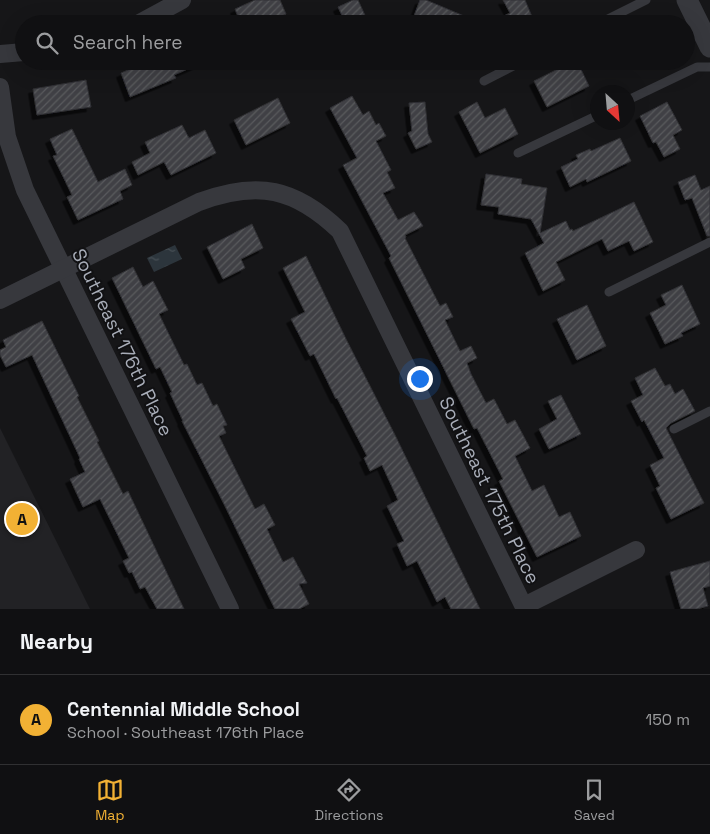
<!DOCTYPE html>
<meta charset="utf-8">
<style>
:root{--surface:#101012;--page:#19191b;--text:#f1f3f6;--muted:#9c9d9f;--line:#303032;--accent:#f2b134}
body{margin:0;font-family:"Space Grotesk",sans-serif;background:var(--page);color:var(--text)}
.compass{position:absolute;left:590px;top:85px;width:45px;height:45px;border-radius:50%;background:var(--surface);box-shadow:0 5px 20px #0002;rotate:154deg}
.you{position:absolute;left:419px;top:378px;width:18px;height:18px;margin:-12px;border:4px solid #fff;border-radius:50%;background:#1a73e8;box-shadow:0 0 0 8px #1a73e833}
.badge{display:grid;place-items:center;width:32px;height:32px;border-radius:50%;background:var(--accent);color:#111;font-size:16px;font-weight:700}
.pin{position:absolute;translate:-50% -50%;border:2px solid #fff;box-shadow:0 1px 5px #0006}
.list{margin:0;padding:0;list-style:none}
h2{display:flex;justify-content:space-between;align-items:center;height:65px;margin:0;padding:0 20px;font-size:21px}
h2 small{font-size:16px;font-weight:400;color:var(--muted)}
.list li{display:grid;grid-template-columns:32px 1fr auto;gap:15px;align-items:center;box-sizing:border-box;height:90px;padding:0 20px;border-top:1px solid var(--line)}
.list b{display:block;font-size:19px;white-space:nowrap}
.list p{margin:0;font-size:16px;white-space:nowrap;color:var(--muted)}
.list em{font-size:16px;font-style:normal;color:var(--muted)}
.icon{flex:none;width:28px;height:28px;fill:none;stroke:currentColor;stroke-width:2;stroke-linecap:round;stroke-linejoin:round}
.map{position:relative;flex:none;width:710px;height:609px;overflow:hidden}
.search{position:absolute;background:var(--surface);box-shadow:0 5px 20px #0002;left:15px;right:15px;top:15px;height:55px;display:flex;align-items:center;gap:12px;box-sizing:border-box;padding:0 18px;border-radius:28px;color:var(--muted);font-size:19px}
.sheet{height:155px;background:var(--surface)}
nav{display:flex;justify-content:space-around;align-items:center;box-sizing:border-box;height:70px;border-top:1px solid var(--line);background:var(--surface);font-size:14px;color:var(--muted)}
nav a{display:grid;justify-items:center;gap:2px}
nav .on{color:var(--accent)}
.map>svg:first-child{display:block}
</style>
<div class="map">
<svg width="710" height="609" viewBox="0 0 710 609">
<defs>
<pattern id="water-ripples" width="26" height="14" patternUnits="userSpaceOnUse" patternTransform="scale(1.25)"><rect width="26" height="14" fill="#2c353c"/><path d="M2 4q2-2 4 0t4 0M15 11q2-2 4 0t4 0" fill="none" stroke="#485056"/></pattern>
<pattern id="building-hatch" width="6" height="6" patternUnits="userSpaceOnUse" patternTransform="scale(1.25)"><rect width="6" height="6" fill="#404145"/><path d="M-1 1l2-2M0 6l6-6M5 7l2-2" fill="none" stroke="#595a5e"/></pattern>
<filter id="shadow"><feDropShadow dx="-4.5" dy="4.5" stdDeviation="0" flood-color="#0009"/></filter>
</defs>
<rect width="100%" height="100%" fill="#161618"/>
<path fill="#222225" d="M 0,428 L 90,609 L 0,609 Z"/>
<path fill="url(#water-ripples)" d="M 175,245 L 182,259 L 154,272 L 147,258 Z"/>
<g fill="url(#building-hatch)" stroke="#303034" filter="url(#shadow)">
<path d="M 255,0 L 280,0 L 286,14 L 275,19 L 277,24 L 241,24 L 235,9 Z"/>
<path d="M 353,0 L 358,0 L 369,24 L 346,24 L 338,7 Z"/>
<path d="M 420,0 L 426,0 L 483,24 L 411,24 Z"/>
<path d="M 503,0 L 525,0 L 533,19 L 523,24 L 487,24 L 510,13 Z"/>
<path d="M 139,61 L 206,61 L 174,75 L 176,78 L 130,97 L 121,73 L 140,65 Z"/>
<path d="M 574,61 L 577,61 L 589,86 L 547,107 L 534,81 Z"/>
<path d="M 86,80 L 91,107 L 37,115 L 33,89 Z"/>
<path d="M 352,96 L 363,115 L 369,111 L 376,125 L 379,123 L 386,136 L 376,141 L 391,170 L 387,172 L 395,188 L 383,193 L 398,220 L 414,212 L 423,226 L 405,235 L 406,237 L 405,238 L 440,306 L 446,303 L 453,317 L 445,320 L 460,351 L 471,346 L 477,358 L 467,363 L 471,374 L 486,403 L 494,399 L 507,424 L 515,420 L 530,448 L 515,456 L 532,491 L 544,485 L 559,517 L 570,512 L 581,536 L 537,557 L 499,481 L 503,479 L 477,428 L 474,429 L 389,258 L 391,256 L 343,165 L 357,158 L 330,108 Z"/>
<path d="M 278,98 L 290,123 L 246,145 L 234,120 Z"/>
<path d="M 425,102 L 428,134 L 432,142 L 416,149 L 408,133 L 412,131 L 409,103 Z"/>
<path d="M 477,102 L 485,118 L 505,108 L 518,134 L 480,153 L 459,112 Z"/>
<path d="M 667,102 L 682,130 L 673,135 L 680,149 L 664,157 L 656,142 L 653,143 L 640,116 Z"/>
<path d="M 182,125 L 189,138 L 205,130 L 216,153 L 171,175 L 164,162 L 138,175 L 132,162 L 150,153 L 145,142 Z"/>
<path d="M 72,129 L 98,182 L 125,169 L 132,185 L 120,191 L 123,199 L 78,220 L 67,197 L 72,195 L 53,156 L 57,155 L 50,139 Z"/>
<path d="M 620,138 L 631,161 L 587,182 L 586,179 L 570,187 L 561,167 L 578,159 L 576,155 L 590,149 L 591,151 Z"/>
<path d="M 486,174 L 522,179 L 521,184 L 547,188 L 540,233 L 566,221 L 570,230 L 572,229 L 573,231 L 634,202 L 653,242 L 634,251 L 629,241 L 608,251 L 602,239 L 556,262 L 565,280 L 543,291 L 525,253 L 544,243 L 531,219 L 498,214 L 499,207 L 481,205 Z"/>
<path d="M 695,175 L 701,190 L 710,186 L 710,236 L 707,236 L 692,198 L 685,200 L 678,182 Z"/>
<path d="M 252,224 L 263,248 L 241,259 L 245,268 L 223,279 L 207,247 Z"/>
<path d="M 306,256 L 346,339 L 395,435 L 480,609 L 451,609 L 445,597 L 437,602 L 417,561 L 407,566 L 397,544 L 404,541 L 387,506 L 398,500 L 394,491 L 382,465 L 370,471 L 364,458 L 367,456 L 337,398 L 336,399 L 314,354 L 310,356 L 291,319 L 305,312 L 283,268 Z"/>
<path d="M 133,267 L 143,287 L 153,281 L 168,310 L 159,314 L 184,365 L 187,364 L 197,385 L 202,383 L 213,406 L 217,404 L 227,425 L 223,426 L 226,433 L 219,436 L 255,509 L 264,504 L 275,525 L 267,529 L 283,562 L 293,557 L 307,583 L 299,584 L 309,604 L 299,609 L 275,609 L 268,595 L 225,506 L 182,421 L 183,421 L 170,393 L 172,392 L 160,367 L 156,369 L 112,278 Z"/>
<path d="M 682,285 L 700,324 L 681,333 L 683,336 L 665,344 L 650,313 L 666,305 L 661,295 Z"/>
<path d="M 587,305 L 606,346 L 577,360 L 557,319 Z"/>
<path d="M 42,321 L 79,396 L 77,397 L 99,441 L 97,442 L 123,494 L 128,491 L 184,609 L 157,609 L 145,587 L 140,589 L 132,572 L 129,573 L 123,561 L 129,558 L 100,499 L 83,507 L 70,479 L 85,472 L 79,459 L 80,458 L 32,355 L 6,367 L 0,355 L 0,350 L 6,347 L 3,340 Z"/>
<path d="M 655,368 L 665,386 L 670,384 L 675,394 L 683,389 L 695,411 L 671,423 L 666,428 L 704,503 L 671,519 L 656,488 L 660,486 L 650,465 L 664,458 L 644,420 L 642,422 L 631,401 L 643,395 L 635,378 Z"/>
<path d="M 561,395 L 581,434 L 549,449 L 539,429 L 557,419 L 548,401 Z"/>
<path d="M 710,561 L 710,586 L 703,588 L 708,606 L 697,609 L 681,609 L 670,572 Z"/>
</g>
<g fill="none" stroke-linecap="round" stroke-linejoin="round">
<g stroke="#37383d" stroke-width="9">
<path d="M 598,24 L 646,0"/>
<path d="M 484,81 L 523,61"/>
<path d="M 628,100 L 697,67 L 710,67"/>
<path d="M 518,153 L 598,115"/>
<path d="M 609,292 L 710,242"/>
<path d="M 674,429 L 710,411"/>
</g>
<g stroke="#37383d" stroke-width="18">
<path d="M 138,24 L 182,0"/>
<path d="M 0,54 L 24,52"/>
<path d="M 0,87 L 7,137 L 25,190 L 230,609"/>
<path d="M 0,300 L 199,202 C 258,180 295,188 340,231 L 525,609"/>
<path d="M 524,606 L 636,550"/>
</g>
<path stroke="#37383d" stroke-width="21" d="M 687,0 L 710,47"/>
</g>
<g text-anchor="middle" stroke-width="4" stroke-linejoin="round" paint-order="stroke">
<g font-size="19" fill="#a8adb8" stroke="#111113">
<text transform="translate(123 342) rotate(64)" y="7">Southeast 176th Place</text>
<text transform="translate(490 490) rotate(64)" y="7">Southeast 175th Place</text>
</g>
</g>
</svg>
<svg class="compass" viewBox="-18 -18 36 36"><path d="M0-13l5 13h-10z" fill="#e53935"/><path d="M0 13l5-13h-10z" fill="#9c9d9f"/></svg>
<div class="you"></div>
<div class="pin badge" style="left:22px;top:519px">A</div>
<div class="search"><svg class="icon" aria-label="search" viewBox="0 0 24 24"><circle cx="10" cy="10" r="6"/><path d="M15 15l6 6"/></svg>Search here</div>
</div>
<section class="sheet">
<h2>Nearby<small></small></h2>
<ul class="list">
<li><span class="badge">A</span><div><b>Centennial Middle School</b><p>School · Southeast 176th Place</p></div><em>150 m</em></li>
</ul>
</section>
<nav>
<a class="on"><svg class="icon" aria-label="map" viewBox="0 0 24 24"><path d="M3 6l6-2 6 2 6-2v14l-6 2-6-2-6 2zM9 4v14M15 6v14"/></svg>Map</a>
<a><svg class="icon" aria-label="directions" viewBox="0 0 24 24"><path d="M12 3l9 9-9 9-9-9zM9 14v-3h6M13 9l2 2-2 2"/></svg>Directions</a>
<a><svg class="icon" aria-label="saved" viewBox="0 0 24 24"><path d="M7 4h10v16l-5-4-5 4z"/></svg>Saved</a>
</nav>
